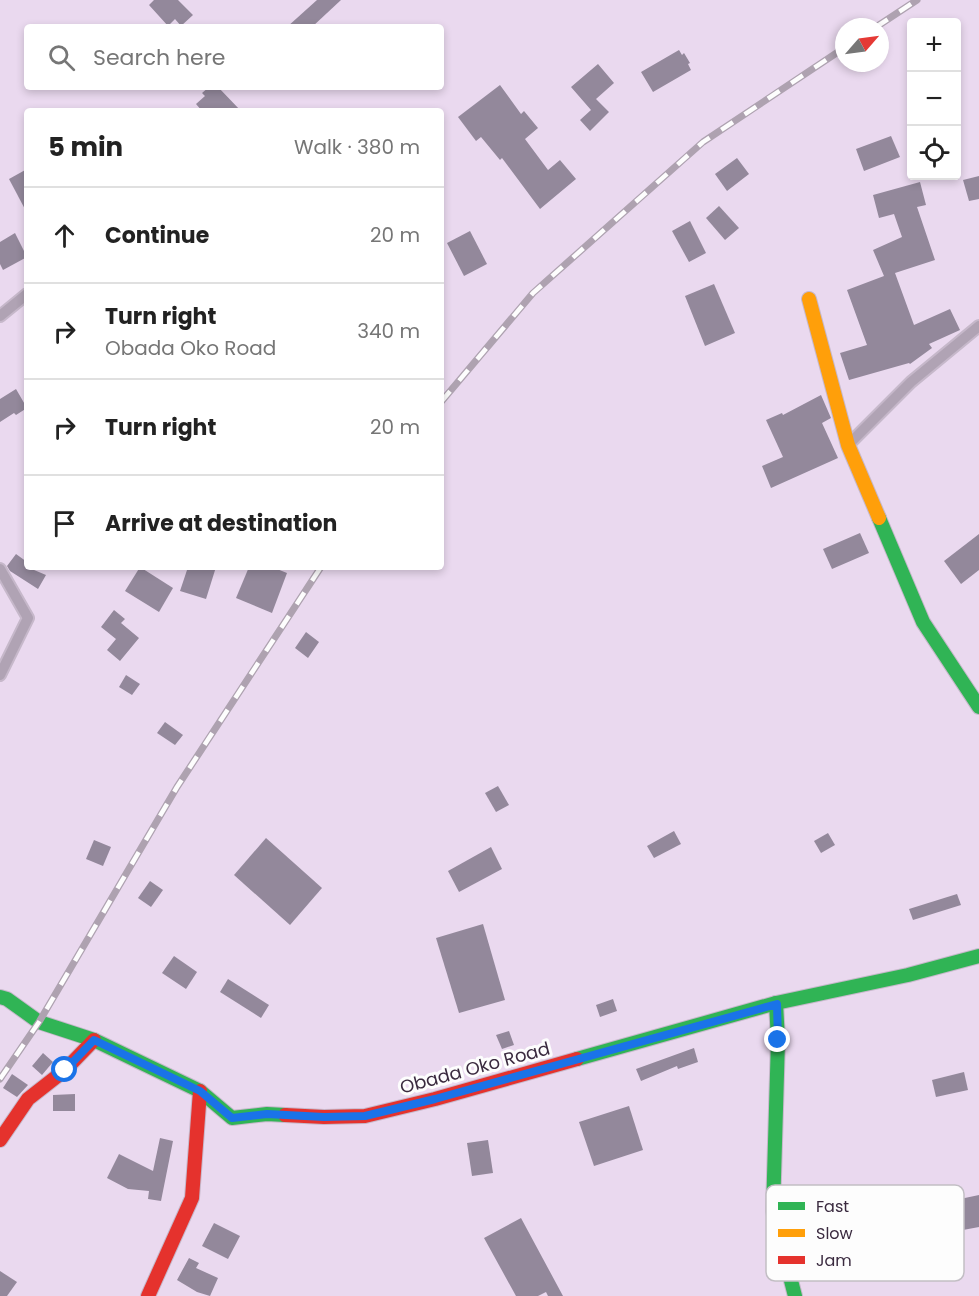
<!DOCTYPE html>
<meta charset="utf-8">
<style>
:root{--surface:#fff;--page:#f6f6f6;--text:#222;--muted:#767676;--line:#e0e0e0}
body{margin:0;font-family:Poppins,sans-serif;background:var(--page);color:var(--text)}
.controls{position:absolute;right:18px;top:18px;display:grid;overflow:hidden;border-radius:6px;box-shadow:0 3px 9px #0003}
.controls button{width:54px;height:54px;display:grid;place-items:center;padding:0;border:0;border-bottom:2px solid var(--line);background:var(--surface);color:var(--text);font:30px sans-serif}
.compass{position:absolute;left:835px;top:18px;width:54px;height:54px;border-radius:50%;background:var(--surface);box-shadow:0 3px 9px #0003;rotate:62deg}
.stop{position:absolute;width:18px;height:18px;margin:-14px;border:4px solid #1a73e8;border-radius:50%;background:#fff}
.stop.end{background:#1a73e8;border-color:#fff;box-shadow:0 2px 6px #0008}
.list{margin:0;padding:0;list-style:none}
h2{display:flex;justify-content:space-between;align-items:center;height:78px;margin:0;padding:0 24px;font-size:26px}
h2 small{font-size:20px;font-weight:400;color:var(--muted)}
.list li{display:grid;grid-template-columns:39px 1fr auto;gap:18px;align-items:center;box-sizing:border-box;height:96px;padding:0 24px;border-top:2px solid var(--line)}
.list b{display:block;font-size:22px;white-space:nowrap}
.list p{margin:0;font-size:20px;white-space:nowrap;color:var(--muted)}
.list em{font-size:20px;font-style:normal;color:var(--muted)}
.icon{flex:none;width:33px;height:33px;fill:none;stroke:currentColor;stroke-width:2;stroke-linecap:round;stroke-linejoin:round}
.map{position:relative;flex:none;width:979px;height:1296px;overflow:hidden}
.search{position:absolute;background:var(--surface);box-shadow:0 3px 9px #0003;left:24px;top:24px;width:420px;height:66px;display:flex;align-items:center;gap:15px;box-sizing:border-box;padding:0 21px;border-radius:6px;color:var(--muted);font-size:22px}
.panel{position:absolute;background:var(--surface);box-shadow:0 3px 9px #0003;left:24px;top:108px;width:420px;height:462px;border-radius:6px}
.map>svg:first-child{display:block}
</style>
<div class="map">
<svg width="979" height="1296" viewBox="0 0 979 1296">
<rect width="100%" height="100%" fill="#ead9ef"/>
<g fill="#93889b">
<path d="M 154,0 L 178,0 L 193,15 L 181,26 L 175,19 L 168,26 L 149,5 Z"/>
<path d="M 317,0 L 341,0 L 312,27 L 287,27 Z"/>
<path d="M 679,50 L 682,55 L 684,53 L 690,63 L 688,64 L 691,70 L 653,92 L 641,72 Z"/>
<path d="M 598,64 L 614,83 L 596,99 L 609,112 L 590,131 L 580,120 L 591,110 L 571,87 Z"/>
<path d="M 500,85 L 521,114 L 524,111 L 538,128 L 525,139 L 548,170 L 560,160 L 576,179 L 540,209 L 502,158 L 500,160 L 481,137 L 476,141 L 458,117 Z"/>
<path d="M 209,87 L 218,87 L 241,111 L 202,111 L 196,104 L 205,96 L 202,93 Z"/>
<path d="M 891,136 L 900,157 L 864,171 L 856,149 Z"/>
<path d="M 737,158 L 749,174 L 727,191 L 715,174 Z"/>
<path d="M 27,169 L 27,213 L 9,179 Z"/>
<path d="M 979,176 L 979,199 L 969,201 L 963,180 Z"/>
<path d="M 920,182 L 926,205 L 917,207 L 935,260 L 895,273 L 914,325 L 950,309 L 960,330 L 929,344 L 932,348 L 910,364 L 909,363 L 849,380 L 840,353 L 867,345 L 847,290 L 884,276 L 873,250 L 902,237 L 894,214 L 879,218 L 873,195 Z"/>
<path d="M 719,206 L 739,228 L 725,240 L 706,218 Z"/>
<path d="M 690,221 L 706,253 L 689,262 L 672,231 Z"/>
<path d="M 470,231 L 487,264 L 464,276 L 447,243 Z"/>
<path d="M 15,233 L 27,257 L 3,270 L 0,264 L 0,242 Z"/>
<path d="M 714,284 L 735,333 L 705,346 L 685,296 Z"/>
<path d="M 16,389 L 27,408 L 16,415 L 14,413 L 0,422 L 0,399 Z"/>
<path d="M 821,395 L 831,418 L 822,423 L 838,458 L 771,488 L 762,466 L 783,457 L 766,420 L 782,413 L 783,415 Z"/>
<path d="M 860,533 L 869,553 L 832,569 L 823,549 Z"/>
<path d="M 979,534 L 979,570 L 961,584 L 944,561 Z"/>
<path d="M 16,554 L 27,562 L 27,567 L 46,575 L 38,589 L 10,571 L 7,566 Z"/>
<path d="M 140,567 L 173,588 L 159,612 L 125,591 Z"/>
<path d="M 188,567 L 216,567 L 206,599 L 180,591 Z"/>
<path d="M 249,567 L 272,567 L 287,573 L 272,613 L 236,598 Z"/>
<path d="M 114,610 L 125,619 L 121,623 L 139,638 L 120,661 L 107,650 L 116,639 L 101,627 Z"/>
<path d="M 306,632 L 319,642 L 308,658 L 295,648 Z"/>
<path d="M 126,675 L 140,684 L 132,695 L 119,687 Z"/>
<path d="M 165,722 L 183,735 L 175,745 L 157,733 Z"/>
<path d="M 498,786 L 509,805 L 496,812 L 485,793 Z"/>
<path d="M 674,831 L 681,844 L 654,858 L 647,846 Z"/>
<path d="M 828,833 L 835,845 L 821,853 L 814,841 Z"/>
<path d="M 266,838 L 322,888 L 290,925 L 234,875 Z"/>
<path d="M 94,840 L 111,847 L 103,866 L 86,859 Z"/>
<path d="M 491,847 L 502,869 L 459,892 L 448,871 Z"/>
<path d="M 150,881 L 163,890 L 151,907 L 138,898 Z"/>
<path d="M 957,894 L 961,905 L 913,920 L 909,909 Z"/>
<path d="M 483,924 L 505,1000 L 459,1013 L 436,938 Z"/>
<path d="M 174,956 L 197,972 L 186,989 L 162,973 Z"/>
<path d="M 228,979 L 269,1005 L 261,1018 L 220,992 Z"/>
<path d="M 613,999 L 617,1011 L 600,1017 L 596,1005 Z"/>
<path d="M 509,1031 L 514,1045 L 502,1049 L 496,1035 Z"/>
<path d="M 694,1048 L 698,1062 L 678,1069 L 677,1066 L 641,1081 L 636,1069 Z"/>
<path d="M 43,1053 L 53,1062 L 42,1075 L 32,1066 Z"/>
<path d="M 964,1072 L 968,1090 L 936,1097 L 932,1080 Z"/>
<path d="M 12,1074 L 28,1085 L 17,1097 L 3,1088 Z"/>
<path d="M 75,1094 L 75,1111 L 53,1111 L 53,1095 Z"/>
<path d="M 629,1106 L 643,1150 L 594,1166 L 579,1122 Z"/>
<path d="M 160,1138 L 173,1141 L 161,1201 L 148,1199 L 149,1191 L 128,1189 L 107,1178 L 119,1154 L 153,1171 Z"/>
<path d="M 488,1140 L 493,1173 L 472,1176 L 467,1143 Z"/>
<path d="M 979,1195 L 979,1227 L 947,1233 L 941,1203 Z"/>
<path d="M 521,1218 L 563,1296 L 548,1296 L 546,1292 L 538,1296 L 516,1296 L 484,1238 Z"/>
<path d="M 214,1223 L 240,1236 L 228,1259 L 202,1246 Z"/>
<path d="M 189,1258 L 199,1263 L 196,1268 L 218,1278 L 210,1296 L 197,1292 L 177,1280 Z"/>
<path d="M 0,1271 L 17,1282 L 7,1296 L 0,1296 Z"/>
</g>
<g fill="none" stroke-linecap="round" stroke-linejoin="round">
<g stroke="#c6b8ca" stroke-width="14">
<g id="street">
<path d="M 0,316 L 27,294"/>
<path d="M 848,445 L 911,382 L 979,326"/>
<path d="M 0,569 L 28,618 L 0,675"/>
</g>
</g>
<g stroke="#c6b8ca" stroke-width="16">
<g id="fast">
<path d="M 879,518 L 923,622 L 979,707"/>
<path d="M 0,997 L 7,999 L 39,1022 L 94,1040 L 200,1091 L 232,1118 L 267,1114 L 285,1115"/>
<path d="M 776,1003 L 778,1040 L 773,1211 L 795,1296"/>
<path d="M 577,1059 L 776,1003 L 908,975 L 979,956"/>
</g>
</g>
<g stroke="#c6b8ca" stroke-width="16">
<path id="slow" d="M 809,299 L 848,445 L 879,518"/>
</g>
<g stroke="#c6b8ca" stroke-width="16">
<g id="jam">
<path d="M 285,1115 L 324,1117 L 365,1116 L 435,1099 L 577,1059"/>
<path d="M 0,1140 L 28,1099 L 65,1070 L 94,1040"/>
<path d="M 148,1296 L 192,1198 L 200,1091"/>
</g>
</g>
<use href="#street" stroke="#b0a3b4" stroke-width="10"/>
<use href="#fast" stroke="#30b455" stroke-width="14"/>
<use href="#slow" stroke="#ff9f0a" stroke-width="14"/>
<use href="#jam" stroke="#e5322d" stroke-width="14"/>
<g stroke="#aea2b0" stroke-width="7">
<g id="rail">
<path d="M 876,27 L 917,0"/>
<path d="M 441,402 L 533,293 L 703,142 L 844,48"/>
<path d="M 0,1079 L 39,1022 L 177,787 L 321,567"/>
</g>
</g>
<use href="#rail" stroke="#fdfdfd" stroke-width="4.5" stroke-dasharray="14" stroke-linecap="butt"/>
</g>
<g fill="none" stroke-linecap="round" stroke-linejoin="round">
<path stroke="#1a73e8" stroke-width="8" d="M 65,1070 L 94,1040 L 200,1091 L 232,1118 L 267,1114 L 324,1117 L 365,1116 L 435,1099 L 777,1004 L 778,1040"/>
</g>
<g text-anchor="middle" stroke-width="6" stroke-linejoin="round" paint-order="stroke">
<g font-size="18" fill="#3a2a3f" stroke="#fdfdfd">
<text transform="translate(475 1068) rotate(-15)" y="6">Obada Oko Road</text>
</g>
</g>
<rect x="766" y="1185" width="198" height="96" rx="9" fill="#fdfdfd" stroke="#c2bec4" stroke-width="1.5"/>
<rect x="778" y="1202" width="27" height="8" fill="#30b455"/>
<rect x="778" y="1229" width="27" height="8" fill="#ff9f0a"/>
<rect x="778" y="1256" width="27" height="8" fill="#e5322d"/>
<g font-size="16" fill="#3a2a3f">
<text x="816" y="1212">Fast</text>
<text x="816" y="1239">Slow</text>
<text x="816" y="1266">Jam</text>
</g>
</svg>
<div class="controls">
<button>+</button>
<button>−</button>
<button><svg class="icon" aria-label="locate" viewBox="0 0 24 24"><circle cx="12" cy="12" r="6"/><path d="M12 2v4M12 18v4M2 12h4M18 12h4"/></svg></button>
</div>
<svg class="compass" viewBox="-18 -18 36 36"><path d="M0-13l5 13h-10z" fill="#e53935"/><path d="M0 13l5-13h-10z" fill="#767676"/></svg>
<div class="stop" style="left:65px;top:1070px"></div>
<div class="stop end" style="left:778px;top:1040px"></div>
<div class="search"><svg class="icon" aria-label="search" viewBox="0 0 24 24"><circle cx="10" cy="10" r="6"/><path d="M15 15l6 6"/></svg>Search here</div>
<section class="panel">
<h2>5 min<small>Walk · 380 m</small></h2>
<ul class="list">
<li><svg class="icon" aria-label="ahead" viewBox="0 0 24 24"><path d="M12 20V5M6 11l6-6 6 6"/></svg><div><b>Continue</b></div><em>20 m</em></li>
<li><svg class="icon" aria-label="right" viewBox="0 0 24 24"><path d="M7 20v-9h11M14 6l5 5-5 5"/></svg><div><b>Turn right</b><p>Obada Oko Road</p></div><em>340 m</em></li>
<li><svg class="icon" aria-label="right" viewBox="0 0 24 24"><path d="M7 20v-9h11M14 6l5 5-5 5"/></svg><div><b>Turn right</b></div><em>20 m</em></li>
<li><svg class="icon" aria-label="arrive" viewBox="0 0 24 24"><path d="M6 21V4h12l-3 4 3 4H6"/></svg><div><b>Arrive at destination</b></div></li>
</ul>
</section>
</div>
